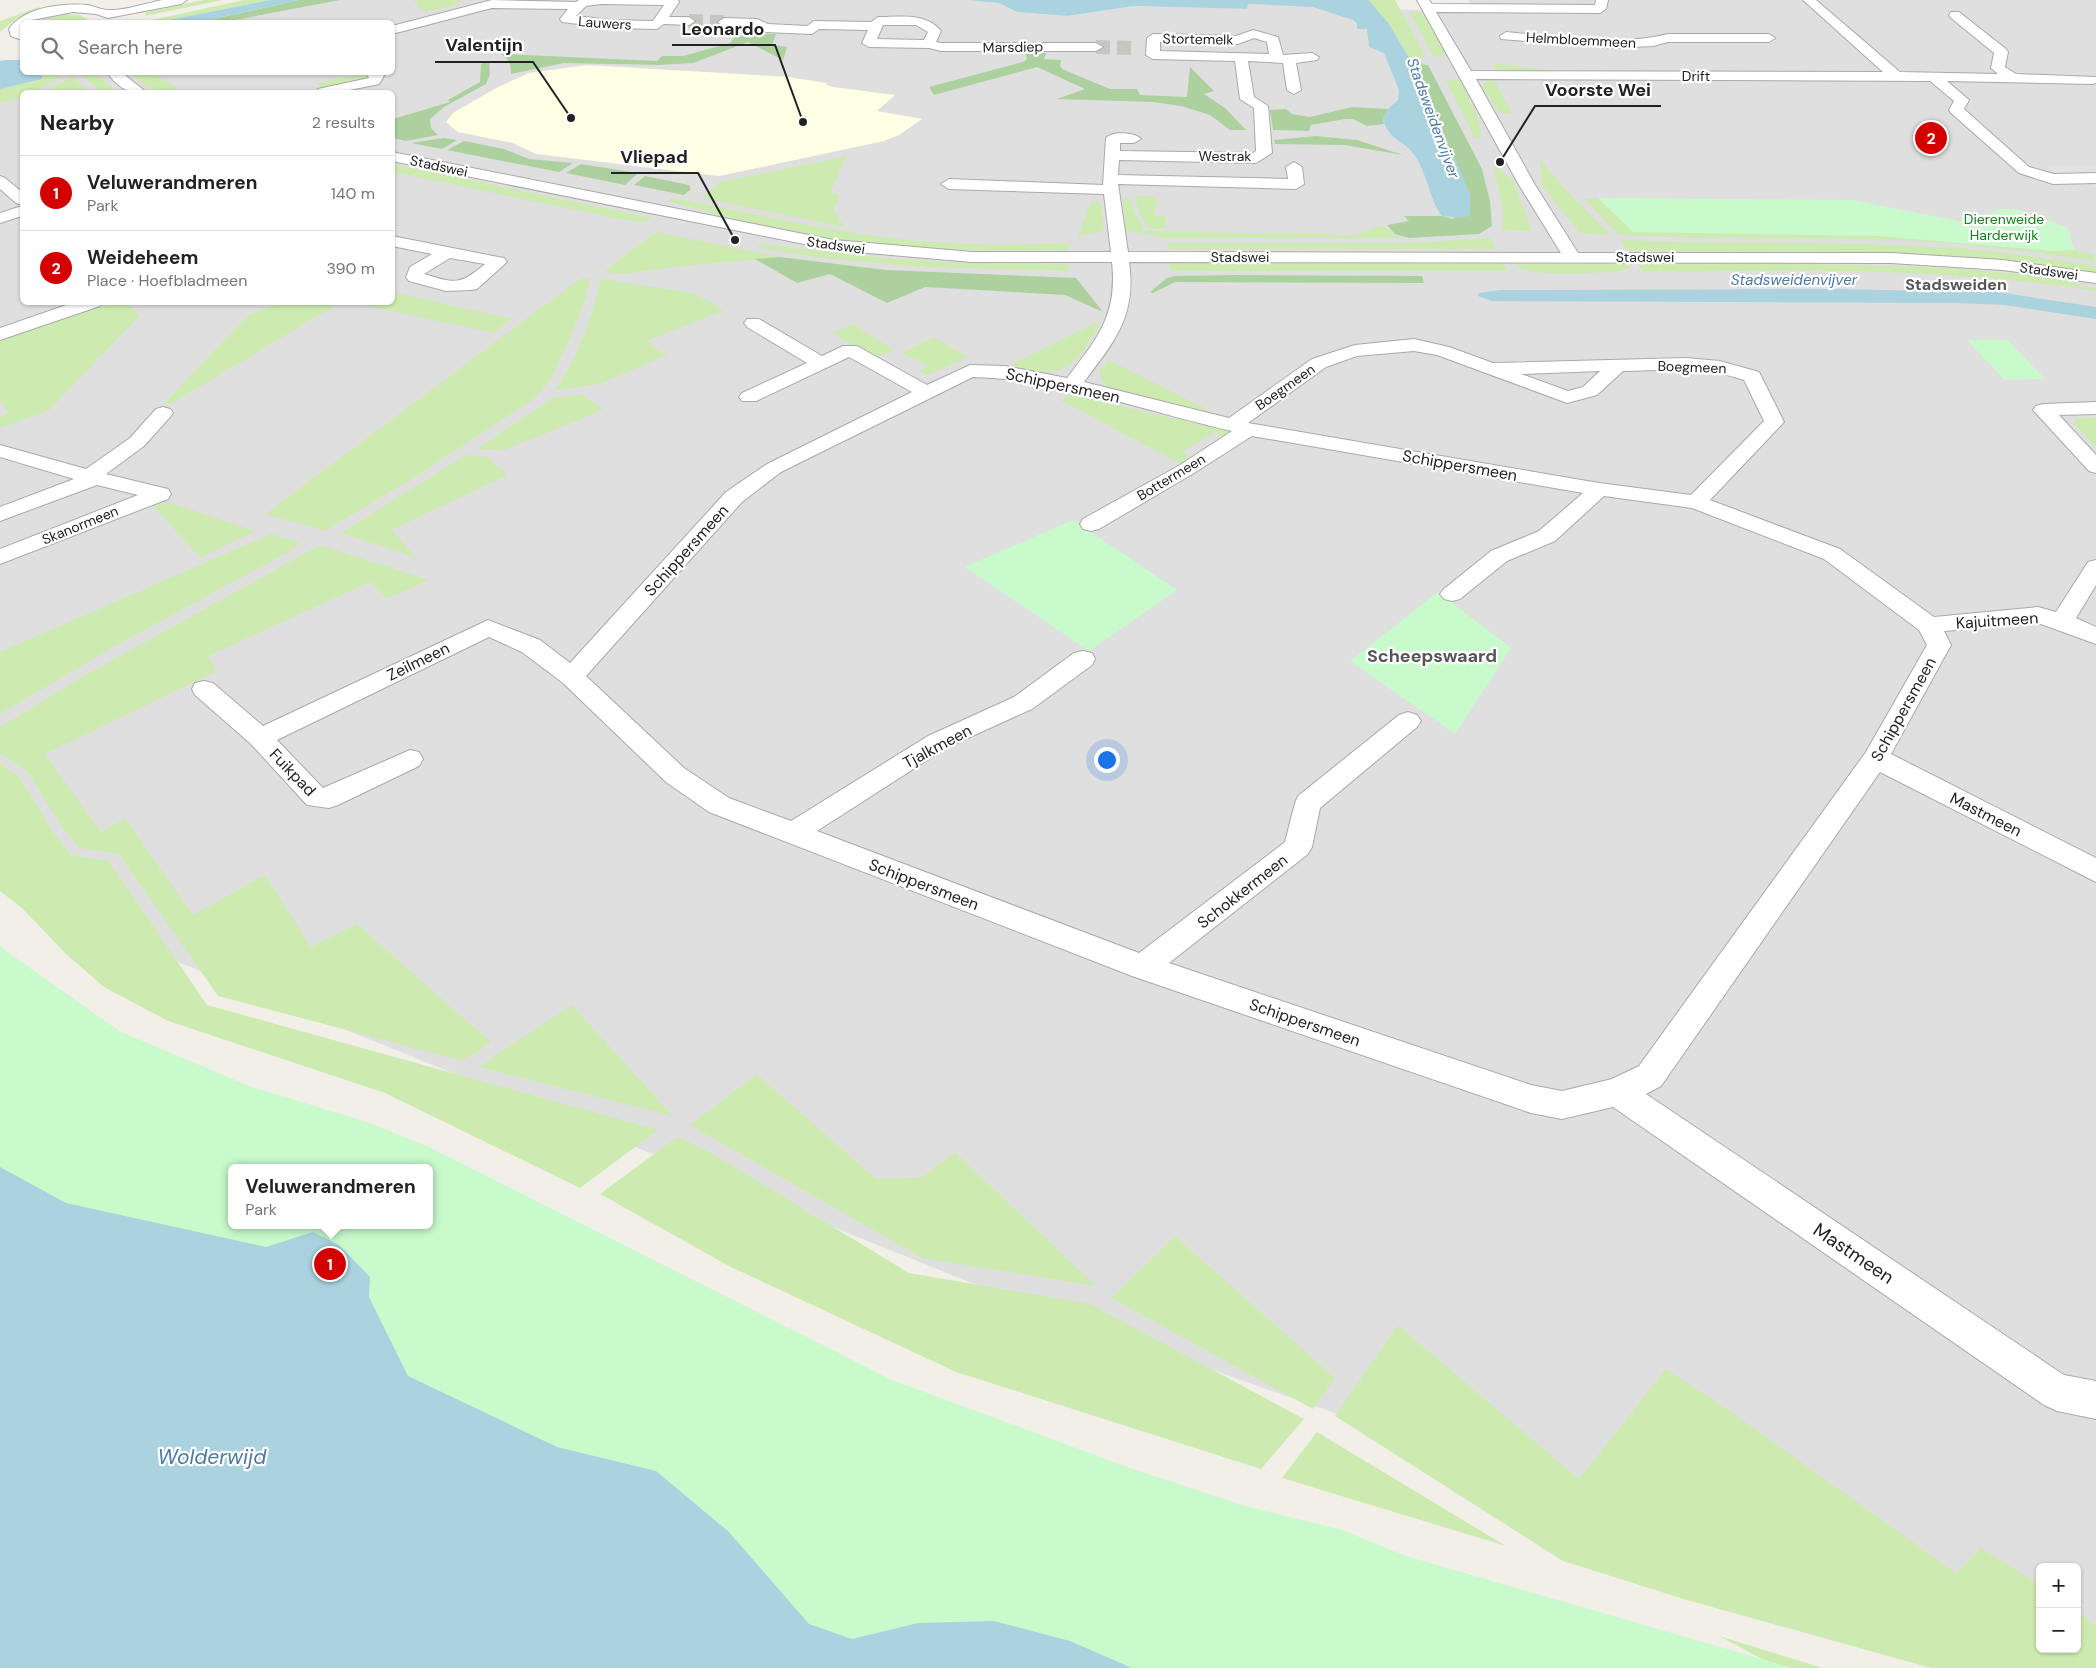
<!DOCTYPE html>
<meta charset="utf-8">
<style>
:root{--surface:#fff;--page:#f6f6f6;--text:#222;--muted:#767676;--line:#e0e0e0;--accent:#d40000}
body{margin:0;font-family:"DM Sans",sans-serif;background:var(--page);color:var(--text)}
.controls{position:absolute;right:15px;bottom:15px;display:grid;overflow:hidden;border-radius:8px;box-shadow:0 1px 4px #0004}
.controls button{width:45px;height:45px;display:grid;place-items:center;padding:0;border:0;border-bottom:1px solid var(--line);background:var(--surface);color:var(--text);font:25px sans-serif}
.you{position:absolute;left:1106px;top:759px;width:18px;height:18px;margin:-12px;border:4px solid #fff;border-radius:50%;background:#1a73e8;box-shadow:0 0 0 8px #1a73e833}
.badge{display:grid;place-items:center;width:32px;height:32px;border-radius:50%;background:var(--accent);color:#fff;font-size:16px;font-weight:700}
.pin{position:absolute;translate:-50% -50%;border:2px solid #fff;box-shadow:0 1px 5px #0006}
.popup{position:absolute;left:228px;top:1164px;width:205px;height:65px;box-sizing:border-box;display:grid;place-content:center;border-radius:8px;background:var(--surface);filter:drop-shadow(0 1px 4px #0005);font-size:16px;white-space:nowrap;color:var(--muted)}
.popup b{font-size:19px;color:var(--text)}
.popup::after{content:'';position:absolute;left:50%;top:100%;margin-left:-10px;border:10px solid transparent;border-top-color:var(--surface)}
.list{margin:0;padding:0;list-style:none}
h2{display:flex;justify-content:space-between;align-items:center;height:65px;margin:0;padding:0 20px;font-size:21px}
h2 small{font-size:16px;font-weight:400;color:var(--muted)}
.list li{display:grid;grid-template-columns:32px 1fr auto;gap:15px;align-items:center;box-sizing:border-box;height:75px;padding:0 20px;border-top:1px solid var(--line)}
.list b{display:block;font-size:19px;white-space:nowrap}
.list p{margin:0;font-size:16px;white-space:nowrap;color:var(--muted)}
.list em{font-size:16px;font-style:normal;color:var(--muted)}
.icon{flex:none;width:28px;height:28px;fill:none;stroke:currentColor;stroke-width:2;stroke-linecap:round;stroke-linejoin:round}
.map{position:relative;flex:none;width:2096px;height:1668px;overflow:hidden}
.search{position:absolute;background:var(--surface);box-shadow:0 1px 4px #0004;left:20px;top:20px;width:375px;height:55px;display:flex;align-items:center;gap:12px;box-sizing:border-box;padding:0 18px;border-radius:8px;color:var(--muted);font-size:19px}
.panel{position:absolute;background:var(--surface);box-shadow:0 1px 4px #0004;left:20px;top:90px;width:375px;height:215px;border-radius:8px}
.map>svg:first-child{display:block}
</style>
<div class="map">
<svg width="2096" height="1668" viewBox="0 0 2096 1668">
<rect width="100%" height="100%" fill="#f2efe9"/>
<path fill="#e0dfdf" fill-rule="evenodd" d="M 303,0 L 967,0 L 999,3 L 1017,12 L 1067,16 L 1134,6 L 1247,9 L 1248,4 L 1476,12 L 1468,0 L 2096,0 L 2096,1668 L 2059,1668 L 1011,1299 L 0,890 L 0,73 L 392,72 L 392,22 L 208,22 ZM 22,92 L 392,92 L 392,302 L 22,302 ZM 2040,1567 L 2077,1567 L 2077,1649 L 2040,1649 Z"/>
<path fill="#ffffe5" d="M 588,65 L 788,77 L 827,83 L 826,85 L 833,87 L 895,95 L 877,111 L 922,119 L 899,135 L 884,141 L 719,176 L 536,154 L 513,143 L 458,132 L 446,122 L 453,113 L 498,87 L 529,73 Z"/>
<g fill="#cdebb0">
<path d="M 204,0 L 223,0 L 145,16 L 146,12 Z"/>
<path d="M 244,0 L 270,0 L 159,22 L 143,22 Z"/>
<path d="M 411,0 L 462,0 L 453,6 L 427,12 L 416,6 L 419,4 Z"/>
<path d="M 1369,0 L 1395,0 L 1426,57 L 1409,58 L 1389,24 Z"/>
<path d="M 39,7 L 39,10 L 16,19 L 0,32 L 0,21 Z"/>
<path d="M 1409,12 L 1422,12 L 1448,56 L 1433,56 Z"/>
<path d="M 64,14 L 80,15 L 87,19 L 85,22 L 33,22 Z"/>
<path d="M 1492,63 L 1555,71 L 1500,72 L 1496,71 Z"/>
<path d="M 59,72 L 62,75 L 38,91 L 47,91 L 72,76 L 88,92 L 22,92 L 22,98 L 0,103 L 0,89 L 41,79 L 42,76 L 39,73 Z"/>
<path d="M 80,73 L 94,73 L 118,92 L 100,92 Z"/>
<path d="M 132,73 L 152,73 L 184,92 C 164,93 144,91 132,73 Z"/>
<path d="M 366,74 L 368,76 L 364,80 L 325,90 L 316,84 L 346,76 L 351,78 Z"/>
<path d="M 1460,79 L 1479,119 L 1481,139 L 1475,139 L 1446,80 Z"/>
<path d="M 1494,80 L 1513,114 L 1500,113 L 1483,89 L 1484,83 Z"/>
<path d="M 847,156 L 830,193 L 840,194 L 834,210 L 844,227 L 701,198 L 720,182 Z"/>
<path d="M 1540,158 C 1560,187 1586,209 1610,235 L 1580,233 L 1542,186 Z"/>
<path d="M 393,164 L 653,218 L 647,222 L 618,219 L 393,172 Z"/>
<path d="M 1493,164 L 1513,180 L 1532,231 L 1502,230 L 1504,216 Z"/>
<path d="M 1135,196 L 1157,196 L 1155,215 L 1167,216 L 1164,229 L 1150,229 L 1140,216 Z"/>
<path d="M 673,198 C 740,210 807,227 875,236 C 938,245 1005,246 1069,243 L 1068,250 C 996,250 925,252 854,242 C 791,234 729,219 668,201 Z"/>
<path d="M 1598,198 L 1633,232 L 1879,236 L 2054,251 L 2074,250 L 2094,255 L 2095,261 C 2030,251 1965,243 1899,240 C 1806,237 1713,240 1619,235 L 1584,199 Z"/>
<path d="M 1123,199 L 1131,199 L 1135,214 L 1146,231 L 1356,235 L 1382,225 L 1400,238 L 1165,238 L 1126,230 Z"/>
<path d="M 1095,201 L 1101,201 L 1104,231 L 1078,236 L 1091,203 Z"/>
<path d="M 656,232 L 780,257 L 674,267 L 623,274 L 603,272 Z"/>
<path d="M 1491,238 L 1497,249 L 1166,249 L 1168,243 L 1406,243 Z"/>
<path d="M 1621,240 C 1728,244 1835,241 1941,247 C 1993,250 2045,258 2096,266 L 2096,273 L 1991,259 L 1897,252 L 1628,251 Z"/>
<path d="M 759,244 L 886,258 L 958,263 L 1068,264 L 1069,271 C 964,268 860,268 756,247 Z"/>
<path d="M 1192,263 L 1504,264 L 1508,271 L 1170,271 L 1169,264 Z"/>
<path d="M 1514,264 L 1627,264 L 1629,268 L 1618,272 C 1597,272 1527,279 1514,264 Z"/>
<path d="M 1638,264 C 1783,264 1922,261 2066,279 L 2078,285 L 2096,288 L 2096,291 C 1946,267 1795,270 1643,272 Z"/>
<path d="M 581,278 L 590,279 L 587,295 L 569,341 L 551,379 L 535,398 L 420,474 L 325,531 L 265,514 Z"/>
<path d="M 601,279 L 693,293 L 725,310 L 647,341 L 667,355 L 600,384 L 555,390 C 579,356 591,319 601,279 Z"/>
<path d="M 393,292 L 512,319 L 494,333 L 353,303 L 392,302 Z"/>
<path d="M 114,303 L 127,303 L 140,315 L 48,411 L 0,428 L 0,417 L 9,413 L 0,400 L 0,340 Z"/>
<path d="M 281,303 L 339,303 L 176,401 L 161,407 L 248,315 Z"/>
<path d="M 1100,321 C 1098,330 1092,337 1087,345 C 1066,379 1045,374 1010,365 Z"/>
<path d="M 853,324 L 894,350 L 874,359 L 833,333 Z"/>
<path d="M 934,337 L 968,357 L 928,375 L 919,371 L 929,366 L 902,353 Z"/>
<path d="M 1109,360 L 1208,410 L 1202,412 L 1106,386 L 1100,378 L 1100,369 Z"/>
<path d="M 583,394 L 603,410 L 504,450 L 477,449 L 552,398 Z"/>
<path d="M 1071,395 L 1233,432 L 1223,437 L 1216,432 L 1182,452 L 1201,465 L 1192,470 L 1060,400 Z"/>
<path d="M 2096,417 L 2096,447 L 2073,423 L 2076,419 Z"/>
<path d="M 466,455 L 487,457 L 507,475 L 392,530 L 416,558 L 341,533 Z"/>
<path d="M 168,502 L 255,531 L 200,558 L 153,506 Z"/>
<path d="M 271,534 L 300,542 L 292,550 L 112,648 L 0,714 L 0,652 Z"/>
<path d="M 320,545 L 429,580 L 386,599 L 370,582 L 208,656 L 217,671 L 45,754 L 101,832 L 125,818 L 193,915 L 265,875 L 311,947 L 357,924 L 491,1042 L 464,1061 L 218,996 L 119,854 L 80,848 L 62,827 L 28,772 L 0,753 L 0,727 L 82,677 Z"/>
<path d="M 0,763 L 20,778 L 51,829 L 71,855 L 109,861 L 207,1005 L 658,1130 L 580,1188 L 385,1093 L 168,1021 L 104,987 L 66,954 L 22,908 L 0,891 Z"/>
<path d="M 572,1005 L 673,1116 L 478,1067 Z"/>
<path d="M 757,1074 L 876,1179 L 923,1177 L 955,1152 L 1096,1286 L 922,1258 L 690,1125 Z"/>
<path d="M 677,1137 L 708,1151 L 909,1273 L 1090,1304 L 1304,1419 L 1261,1469 L 956,1372 L 729,1266 L 600,1194 Z"/>
<path d="M 1175,1236 L 1335,1378 L 1313,1409 L 1111,1298 Z"/>
<path d="M 1398,1325 L 1579,1479 L 1666,1369 L 1730,1411 L 1956,1573 L 1981,1548 L 2040,1585 L 2040,1649 L 2077,1649 L 2077,1612 L 2096,1625 L 2096,1668 L 1931,1668 L 1687,1600 L 1563,1561 L 1335,1416 Z"/>
<path d="M 1317,1432 L 1506,1546 L 1282,1478 Z"/>
<path d="M 1719,1636 L 1823,1668 L 1779,1668 Z"/>
</g>
<g fill="#add19e">
<path d="M 299,0 L 340,0 L 224,22 L 199,22 Z"/>
<path d="M 724,25 C 736,25 754,23 762,34 L 776,34 L 772,45 L 787,47 L 783,60 L 748,42 L 693,63 L 658,65 L 564,63 L 511,74 C 511,63 509,60 501,54 L 657,61 L 662,56 L 683,56 L 730,43 L 735,36 L 742,36 L 745,31 L 721,30 Z"/>
<path d="M 1025,52 L 1046,53 L 1044,59 L 1061,60 L 1060,66 L 1062,69 L 1110,89 L 1137,89 L 1140,95 L 1187,97 L 1190,67 L 1214,91 L 1204,94 L 1225,108 L 1246,130 L 1230,130 L 1210,115 L 1181,106 L 1153,102 L 1057,99 L 1085,89 L 1037,67 L 934,95 L 929,87 L 1023,62 L 1027,59 Z"/>
<path d="M 489,61 L 490,74 L 486,84 L 444,107 L 430,119 L 431,128 L 438,135 L 406,141 L 393,138 L 393,119 L 450,102 L 448,100 L 480,82 L 481,64 Z"/>
<path d="M 1411,63 L 1428,65 L 1482,169 L 1490,201 L 1492,226 L 1479,234 L 1409,238 L 1395,234 L 1387,225 L 1409,221 L 1404,216 L 1442,216 L 1453,219 L 1470,195 Z"/>
<path d="M 1352,107 L 1388,109 L 1383,119 L 1384,124 L 1367,126 L 1353,119 L 1345,119 L 1311,125 L 1309,131 L 1273,130 L 1270,110 L 1286,109 L 1292,114 L 1310,117 Z"/>
<path d="M 1316,136 L 1357,140 L 1403,155 L 1344,145 L 1275,144 L 1274,140 Z"/>
<path d="M 444,138 L 457,140 L 442,149 L 411,143 Z"/>
<path d="M 464,141 L 504,149 L 529,159 L 573,163 L 559,172 L 447,150 Z"/>
<path d="M 581,164 L 638,173 L 625,185 L 566,173 Z"/>
<path d="M 645,176 L 689,185 L 691,189 L 684,195 L 634,185 Z"/>
<path d="M 780,257 L 886,270 L 1076,278 L 1103,312 L 1065,295 L 925,287 L 887,303 L 830,274 L 797,283 L 755,259 Z"/>
<path d="M 1235,275 L 1422,276 L 1424,283 L 1175,282 L 1153,293 L 1150,292 L 1167,278 L 1175,276 Z"/>
</g>
<g fill="#c8facc" fill-rule="evenodd">
<path d="M 1598,198 L 1852,200 L 1973,224 L 1998,209 L 2016,209 L 2068,228 L 2074,250 L 2054,251 L 1879,236 L 1633,232 Z"/>
<path d="M 1967,340 L 2008,340 L 2045,379 L 2005,380 Z"/>
<path d="M 1073,520 L 1177,590 L 1089,651 L 965,567 Z"/>
<path d="M 1438,592 L 1511,648 L 1455,734 L 1350,661 Z"/>
<path d="M 0,945 L 10,954 L 121,1032 L 252,1087 L 370,1123 L 429,1147 L 892,1380 L 1130,1468 L 1245,1506 L 1342,1530 L 1406,1556 L 1793,1668 L 0,1668 ZM 231,1168 L 429,1168 L 429,1225 L 231,1225 Z"/>
</g>
<path fill="#e2e2e2" d="M 2047,166 L 2096,166 L 2096,174 L 2055,174 Z"/>
<g fill="#aad3df">
<path d="M 270,0 L 299,0 L 199,22 L 159,22 Z"/>
<path d="M 967,0 L 1369,0 L 1389,24 L 1409,58 L 1419,85 L 1460,169 L 1470,195 L 1470,215 L 1463,218 L 1442,216 C 1429,199 1428,175 1415,156 C 1404,139 1389,142 1383,119 L 1388,109 L 1398,100 L 1399,90 L 1384,53 L 1369,47 L 1367,29 L 1357,29 L 1357,23 L 1353,20 L 1313,7 L 1248,4 L 1247,9 L 1134,6 L 1067,16 L 1017,12 L 999,3 Z"/>
<path d="M 6,60 L 22,60 L 22,72 L 39,73 L 42,76 L 42,79 L 0,89 L 0,61 Z"/>
<path d="M 1831,289 L 1998,292 L 2096,307 L 2096,319 L 2005,305 L 1955,303 L 1491,301 L 1478,296 L 1479,293 L 1500,290 Z"/>
<path d="M 0,1167 L 66,1203 L 266,1247 L 313,1232 L 339,1245 L 370,1277 L 369,1297 L 408,1376 L 557,1447 L 656,1471 L 729,1532 L 809,1624 L 852,1639 L 918,1623 L 994,1621 L 1070,1641 L 1132,1668 L 0,1668 Z"/>
</g>
<g fill="none" stroke-linecap="round" stroke-linejoin="round">
<g stroke="#c8c6c1" stroke-width="14" stroke-dasharray="14 7" stroke-linecap="butt">
<path d="M 689,21 L 724,22"/>
<path d="M 1096,47 L 1131,48"/>
</g>
<g stroke="#a9a9a9" stroke-width="2">
<g id="minor">
<path d="M 162,0 L 187,0 L 181,4 L 108,18 L 96,14 L 73,12 L 22,22 L 22,40 L 11,36 L 9,29 C 24,7 62,3 87,5 C 94,6 102,10 109,10 C 123,11 147,3 162,0 Z"/>
<path d="M 492,0 L 576,2 L 579,0 L 678,0 L 679,2 L 669,17 L 689,17 L 695,21 L 689,25 L 664,24 L 657,29 L 610,28 L 562,22 L 560,19 L 568,9 L 492,8 L 392,34 L 392,26 ZM 601,4 L 664,5 L 653,21 L 610,20 L 576,16 L 586,6 Z"/>
<path d="M 1417,0 L 1429,0 L 1432,4 L 1595,5 L 1596,0 L 1608,0 L 1606,9 L 1600,13 L 1436,12 L 1471,71 L 1883,72 L 1803,0 L 1816,0 L 1900,72 L 1998,74 L 1991,68 L 1994,53 L 1951,18 L 1949,15 L 1951,12 L 1959,12 L 2006,49 L 2008,52 L 2005,67 L 2016,74 L 2096,77 L 2096,83 L 2093,84 L 1947,81 L 1969,100 L 1964,109 L 2029,167 L 2054,174 L 2096,173 L 2096,183 L 2053,184 L 2019,173 L 1951,113 L 1949,110 L 1954,101 L 1930,81 L 1476,79 L 1535,185 L 1578,253 L 1891,253 L 2003,260 L 2096,273 L 2096,283 L 2003,270 L 1891,263 L 1129,262 C 1137,316 1114,342 1084,382 L 1229,418 L 1312,359 L 1355,345 L 1414,339 L 1449,347 L 1493,363 L 1686,358 L 1720,361 L 1759,372 L 1784,422 L 1710,500 L 1840,549 L 1934,617 L 2038,607 L 2056,612 L 2088,562 L 2096,560 L 2096,585 L 2076,618 L 2096,627 L 2096,644 L 2038,623 L 1944,631 L 1951,645 L 1891,754 L 2096,858 L 2096,882 L 1880,772 L 1661,1086 L 1646,1094 L 2064,1375 L 2096,1381 L 2096,1419 L 2057,1411 L 2044,1405 L 1613,1107 L 1562,1119 L 1531,1113 L 1132,976 L 709,812 L 666,782 L 563,683 L 522,652 L 489,637 L 277,740 L 323,788 L 410,750 L 419,752 L 423,759 L 419,766 L 338,805 L 329,808 L 307,805 L 251,744 L 195,695 L 192,689 L 195,683 L 204,681 L 213,683 L 263,726 L 488,620 L 540,640 L 570,663 L 726,492 L 767,464 L 912,392 L 849,357 L 756,401 L 742,401 L 739,397 L 742,393 L 807,363 L 747,327 L 744,323 L 747,319 L 759,319 L 822,356 L 843,346 L 857,346 L 927,385 L 970,365 L 1005,366 L 1067,378 C 1097,339 1118,315 1112,262 L 972,262 L 834,250 L 392,161 L 392,152 L 834,240 L 972,252 L 1111,252 L 1104,194 L 949,189 L 941,184 L 949,179 L 1103,185 L 1106,138 C 1112,131 1135,132 1141,139 L 1134,143 L 1120,143 L 1120,151 L 1253,153 L 1256,151 L 1254,108 L 1240,99 L 1235,61 L 1153,59 L 1146,55 L 1147,38 L 1153,34 L 1236,36 L 1253,30 L 1278,37 L 1283,55 L 1312,53 L 1319,57 L 1317,60 L 1296,63 L 1301,90 L 1294,94 L 1287,90 L 1283,63 L 1248,61 L 1254,97 L 1268,106 L 1272,153 L 1256,163 L 1119,160 L 1118,175 L 1288,179 L 1286,167 L 1294,162 L 1302,167 L 1304,184 L 1296,189 L 1118,184 L 1128,252 L 1561,253 L 1519,185 ZM 1254,38 L 1267,42 L 1269,54 L 1160,51 L 1160,42 L 1238,44 ZM 1414,351 L 1437,355 L 1567,403 L 1597,395 L 1623,371 C 1664,370 1705,366 1744,380 L 1764,421 L 1691,495 L 1599,483 L 1248,423 L 1326,367 L 1357,356 ZM 1600,371 L 1583,387 L 1568,391 L 1521,374 ZM 973,377 C 1061,379 1147,412 1232,431 L 1180,465 L 1083,519 L 1080,524 L 1083,529 L 1091,531 L 1099,529 L 1194,473 L 1252,436 L 1583,493 L 1539,531 L 1491,551 L 1444,589 L 1440,594 L 1444,599 L 1452,601 L 1460,599 L 1507,561 L 1555,541 L 1604,496 L 1692,508 L 1824,559 L 1919,630 L 1927,645 L 1866,752 L 1639,1066 L 1612,1079 L 1562,1091 L 1531,1085 L 1169,963 L 1308,854 L 1312,847 L 1320,808 L 1417,727 L 1421,721 L 1417,715 L 1408,712 L 1399,715 L 1298,796 L 1295,803 L 1285,842 L 1139,953 L 817,831 L 946,748 L 1032,709 L 1092,665 L 1095,659 L 1092,653 L 1083,651 L 1074,653 L 1014,697 L 928,736 L 791,821 L 729,798 L 684,768 L 586,676 L 742,502 L 781,472 Z"/>
<path d="M 878,17 C 899,17 926,12 941,31 L 936,42 L 941,43 L 1096,43 L 1103,47 L 1096,51 L 941,51 L 929,48 L 869,47 L 862,43 L 868,30 L 819,29 L 812,34 L 765,32 L 754,27 L 724,26 L 718,22 L 724,18 L 757,19 L 768,24 L 807,26 L 814,21 L 871,22 ZM 883,25 L 916,25 L 928,32 L 924,40 L 877,39 Z"/>
<path d="M 1506,32 C 1559,37 1615,47 1668,34 L 1769,34 L 1775,38 L 1769,42 L 1668,42 L 1653,46 L 1613,48 L 1501,39 L 1500,36 Z"/>
<path d="M 107,72 L 121,72 L 146,92 C 128,94 117,87 107,72 Z"/>
<path d="M 366,72 L 381,72 L 384,76 L 379,84 L 374,85 L 340,92 L 316,92 L 318,89 L 369,78 Z"/>
<path d="M 0,176 L 5,178 L 22,192 L 22,205 L 16,203 L 0,189 Z"/>
<path d="M 22,206 L 22,216 L 0,223 L 0,213 Z"/>
<path d="M 392,236 L 498,257 L 504,258 L 507,262 L 477,289 L 471,290 L 446,291 L 409,281 L 406,277 L 410,267 L 432,254 L 392,246 ZM 450,258 L 485,264 C 459,286 455,283 424,274 Z"/>
<path d="M 75,302 L 103,302 L 100,306 L 0,340 L 0,328 Z"/>
<path d="M 2096,402 L 2096,414 L 2059,415 L 2096,455 L 2096,473 L 2089,471 L 2033,410 L 2036,406 L 2043,404 Z"/>
<path d="M 163,407 L 170,409 L 173,413 L 170,417 L 144,446 L 106,474 L 168,489 L 171,494 L 168,499 L 0,564 L 0,549 L 138,495 L 97,485 L 0,521 L 0,507 L 74,479 L 0,457 L 0,445 L 86,469 L 130,438 L 156,409 Z"/>
</g>
</g>
<use href="#minor" fill="#fff" fill-rule="evenodd"/>
</g>
<g text-anchor="middle" stroke-width="4.5" stroke-linejoin="round" paint-order="stroke">
<g font-size="14" fill="#222" stroke="#fff">
<text transform="translate(605 23) rotate(4)" y="5">Lauwers</text>
<text transform="translate(1198 39) rotate(1)" y="5">Stortemelk</text>
<text transform="translate(1581 40) rotate(3)" y="5">Helmbloemmeen</text>
<text transform="translate(1013 47) rotate(-1)" y="5">Marsdiep</text>
<text x="1696" y="81">Drift</text>
<text x="1225" y="161">Westrak</text>
<text transform="translate(439 166) rotate(12)" y="5">Stadswei</text>
<text transform="translate(836 245) rotate(8)" y="5">Stadswei</text>
<text x="1240" y="262">Stadswei</text>
<text x="1645" y="262">Stadswei</text>
<text transform="translate(2049 271) rotate(8)" y="5">Stadswei</text>
<text transform="translate(1692 367) rotate(2)" y="5">Boegmeen</text>
<text transform="translate(1285 387) rotate(-35)" y="5">Boegmeen</text>
<text transform="translate(1171 477) rotate(-31)" y="5">Bottermeen</text>
<text transform="translate(80 525) rotate(-22)" y="5">Skanormeen</text>
</g>
<g font-size="14" fill="#0c8416" stroke="#fff">
<text x="2004" y="224">Dierenweide<tspan x="2004" dy="16">Harderwijk</tspan></text>
</g>
<g font-size="15" font-style="italic" fill="#4a7aab" stroke="#fff">
<text transform="translate(1433 118) rotate(70)" y="5">Stadsweidenvijver</text>
<text x="1794" y="285">Stadsweidenvijver</text>
</g>
<g font-size="16" font-weight="bold" fill="#555" stroke="#fff">
<text x="1956" y="290">Stadsweiden</text>
</g>
<g font-size="16" fill="#222" stroke="#fff">
<text transform="translate(1063 385) rotate(12)" y="6">Schippersmeen</text>
<text transform="translate(1460 465) rotate(10)" y="6">Schippersmeen</text>
<text transform="translate(686 550) rotate(-48)" y="6">Schippersmeen</text>
<text transform="translate(1997 620) rotate(-4)" y="6">Kajuitmeen</text>
<text transform="translate(418 661) rotate(-26)" y="6">Zeilmeen</text>
<text transform="translate(1903 709) rotate(-61)" y="6">Schippersmeen</text>
<text transform="translate(937 746) rotate(-28)" y="6">Tjalkmeen</text>
<text transform="translate(293 772) rotate(46)" y="6">Fuikpad</text>
<text transform="translate(1986 814) rotate(27)" y="6">Mastmeen</text>
<text transform="translate(924 884) rotate(21)" y="6">Schippersmeen</text>
<text transform="translate(1242 891) rotate(-38)" y="6">Schokkermeen</text>
<text transform="translate(1305 1022) rotate(19)" y="6">Schippersmeen</text>
</g>
<g font-size="18" font-weight="bold" fill="#555" stroke="#fff">
<text x="1432" y="662">Scheepswaard</text>
</g>
<g font-size="19" fill="#222" stroke="#fff">
<text transform="translate(1854 1253) rotate(34)" y="7">Mastmeen</text>
</g>
<g font-size="21" font-style="italic" fill="#4a7aab" stroke="#fff">
<text x="212" y="1464">Wolderwijd</text>
</g>
</g>
<path fill="none" stroke="#222" stroke-width="2" d="M803 122L775 45H672M571 118L533 62H435M1500 162L1535 106H1661M735 240L698 173H611"/>
<g fill="#222" stroke="#fff" stroke-width="2">
<circle cx="803" cy="122" r="5"/>
<circle cx="571" cy="118" r="5"/>
<circle cx="1500" cy="162" r="5"/>
<circle cx="735" cy="240" r="5"/>
</g>
<g font-size="18" text-anchor="middle" font-weight="bold" fill="#222" stroke="#fff" stroke-width="4.5" stroke-linejoin="round" paint-order="stroke">
<text x="723" y="35">Leonardo</text>
<text x="484" y="51">Valentijn</text>
<text x="1598" y="96">Voorste Wei</text>
<text x="654" y="163">Vliepad</text>
</g>
</svg>
<div class="controls">
<button>+</button>
<button>−</button>
</div>
<div class="you"></div>
<div class="pin badge" style="left:330px;top:1264px">1</div>
<div class="popup"><b>Veluwerandmeren</b>Park</div>
<div class="pin badge" style="left:1931px;top:138px">2</div>
<div class="search"><svg class="icon" aria-label="search" viewBox="0 0 24 24"><circle cx="10" cy="10" r="6"/><path d="M15 15l6 6"/></svg>Search here</div>
<section class="panel">
<h2>Nearby<small>2 results</small></h2>
<ul class="list">
<li><span class="badge">1</span><div><b>Veluwerandmeren</b><p>Park</p></div><em>140 m</em></li>
<li><span class="badge">2</span><div><b>Weideheem</b><p>Place · Hoefbladmeen</p></div><em>390 m</em></li>
</ul>
</section>
</div>
